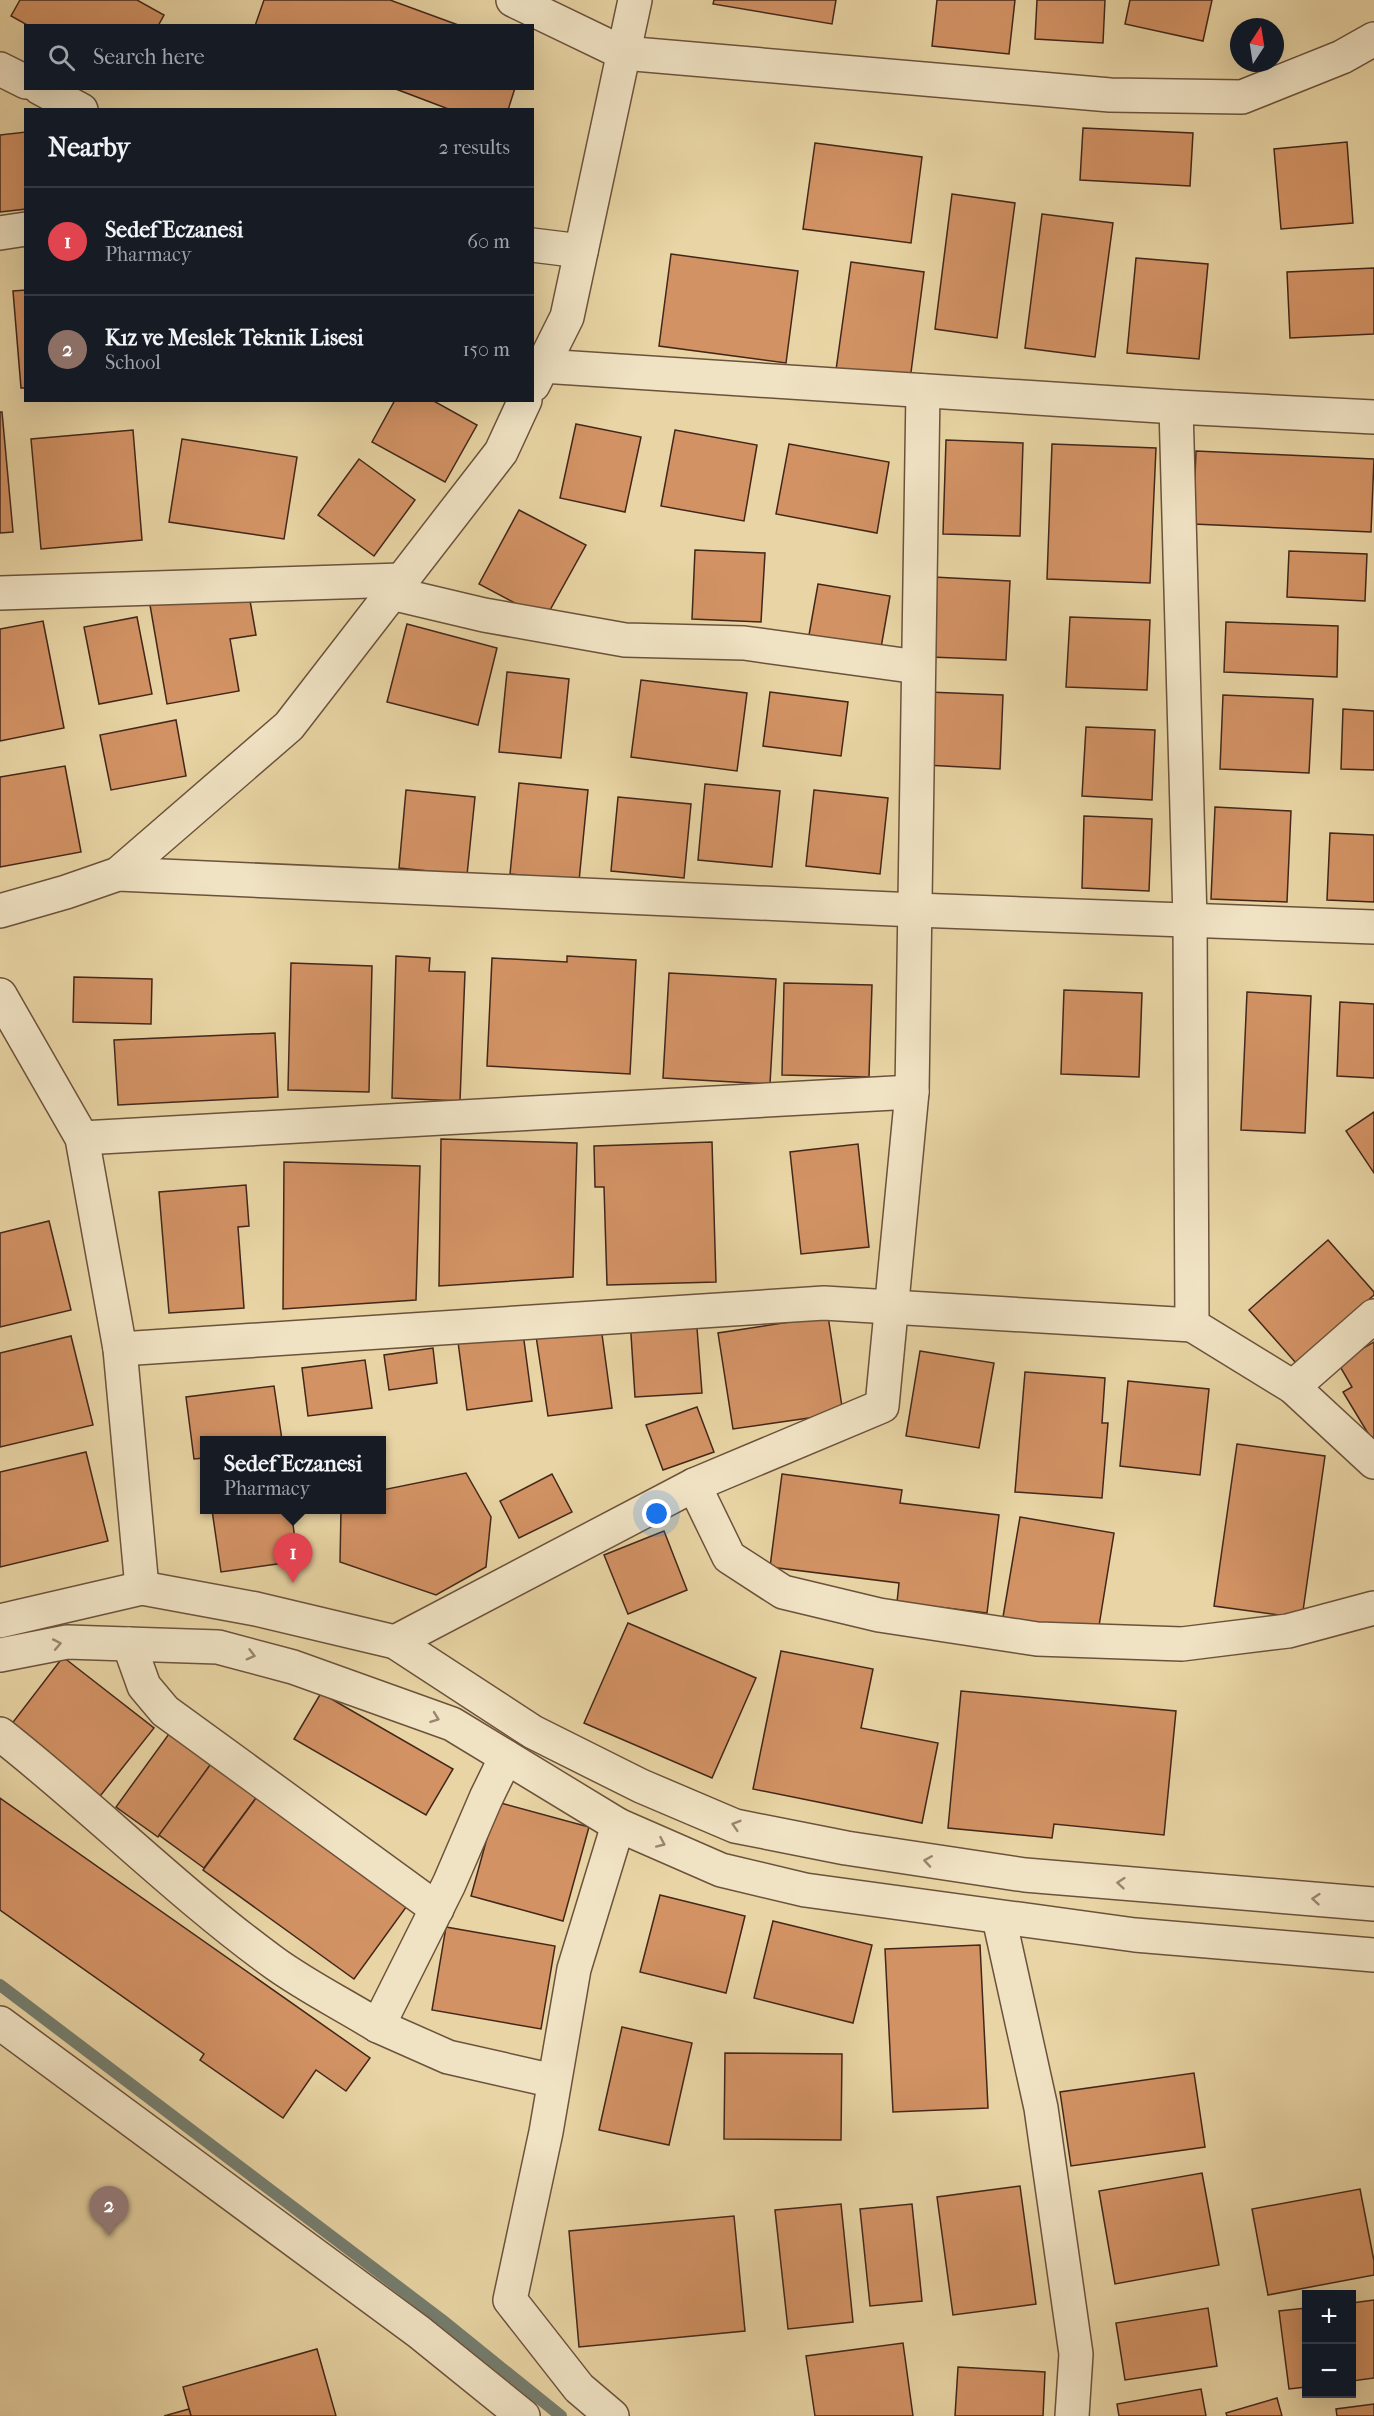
<!DOCTYPE html>
<meta charset="utf-8">
<style>
:root{--surface:#171b24;--page:#20242c;--text:#f1f3f6;--muted:#9ea1a6;--line:#363941;--accent:#c59692}
body{margin:0;font-family:"IM FELL French Canon",serif;background:var(--page);color:var(--text)}
.controls{position:absolute;right:18px;bottom:18px;display:grid;overflow:hidden;border-radius:0px;box-shadow:0 6px 24px #0002}
.controls button{width:54px;height:54px;display:grid;place-items:center;padding:0;border:0;border-bottom:2px solid var(--line);background:var(--surface);color:var(--text);font:30px sans-serif}
.compass{position:absolute;left:1230px;top:18px;width:54px;height:54px;border-radius:50%;background:var(--surface);box-shadow:0 6px 24px #0002;rotate:12deg}
.you{position:absolute;left:657px;top:1514px;width:21px;height:21px;margin:-15px;border:4px solid #fff;border-radius:50%;background:#1a73e8;box-shadow:0 0 0 9px #1a73e833}
.badge{display:grid;place-items:center;width:39px;height:39px;border-radius:50%;background:var(--accent);color:#fff;font-size:20px;font-weight:700}
.pin{position:absolute;translate:-50% -50px;filter:drop-shadow(0 2px 3px #0008)}
.pin::after{content:'';position:absolute;top:32px;width:21px;height:18px;background:inherit;clip-path:polygon(0 0,100% 0,50% 100%)}
.popup{position:absolute;left:200px;top:1436px;width:186px;height:78px;box-sizing:border-box;display:grid;place-content:center;border-radius:0px;background:var(--surface);filter:drop-shadow(0 2px 4px #0005);font-size:20px;white-space:nowrap;color:var(--muted)}
.popup b{font-size:22px;color:var(--text)}
.popup::after{content:'';position:absolute;left:50%;top:100%;margin-left:-12px;border:12px solid transparent;border-top-color:var(--surface)}
.list{margin:0;padding:0;list-style:none}
h2{display:flex;justify-content:space-between;align-items:center;height:78px;margin:0;padding:0 24px;font-size:26px}
h2 small{font-size:20px;font-weight:400;color:var(--muted)}
.list li{display:grid;grid-template-columns:39px 1fr auto;gap:18px;align-items:center;box-sizing:border-box;height:108px;padding:0 24px;border-top:2px solid var(--line)}
.list b{display:block;font-size:22px;white-space:nowrap}
.list p{margin:0;font-size:20px;white-space:nowrap;color:var(--muted)}
.list em{font-size:20px;font-style:normal;color:var(--muted)}
.icon{flex:none;width:33px;height:33px;fill:none;stroke:currentColor;stroke-width:2;stroke-linecap:round;stroke-linejoin:round}
.map{position:relative;flex:none;width:1374px;height:2416px;overflow:hidden}
.search{position:absolute;background:var(--surface);box-shadow:0 6px 24px #0002;left:24px;top:24px;width:510px;height:66px;display:flex;align-items:center;gap:15px;box-sizing:border-box;padding:0 21px;border-radius:0px;color:var(--muted);font-size:22px}
.panel{position:absolute;background:var(--surface);box-shadow:0 6px 24px #0002;left:24px;top:108px;width:510px;height:294px;border-radius:0px}
.map>svg:first-child{display:block}
</style>
<div class="map">
<svg width="1374" height="2416" viewBox="0 0 1374 2416">
<rect width="100%" height="100%" fill="#e8d4a4"/>
<filter id="stains"><feTurbulence type="fractalNoise" baseFrequency=".00333" numOctaves="4"/><feColorMatrix values="0 0 0 0 .2 0 0 0 0 .09 0 0 0 0 .02 0 0 0 .5 -.17"/></filter>
<radialGradient id="worn" r=".72"><stop offset=".6" stop-color="#630" stop-opacity="0"/><stop offset="1" stop-color="#630" stop-opacity=".3"/></radialGradient>
<g fill="none" stroke-linecap="round" stroke-linejoin="round">
<path stroke="#757e6f" stroke-width="12" d="M 0,1985 L 442,2320 L 561,2416"/>
</g>
<g fill="#d29264" stroke="#43271a" stroke-width="1.5">
<path d="M 20,0 L 137,0 L 164,15 L 158,26 L 29,26 L 11,16 Z"/>
<path d="M 264,0 L 390,0 L 461,26 L 255,26 Z"/>
<path d="M 714,0 L 836,0 L 832,24 L 713,4 Z"/>
<path d="M 937,0 L 1015,0 L 1009,54 L 932,46 Z"/>
<path d="M 1037,0 L 1105,0 L 1103,43 L 1035,39 Z"/>
<path d="M 1130,0 L 1212,0 L 1203,41 L 1125,24 Z"/>
<path d="M 393,88 L 515,88 L 508,110 L 451,110 Z"/>
<path d="M 1083,128 L 1193,133 L 1190,186 L 1080,180 Z"/>
<path d="M 26,132 L 26,209 L 0,212 L 0,135 Z"/>
<path d="M 1347,142 L 1353,223 L 1281,229 L 1274,149 Z"/>
<path d="M 815,143 L 922,157 L 911,243 L 803,229 Z"/>
<path d="M 952,194 L 1015,203 L 997,338 L 935,329 Z"/>
<path d="M 1042,214 L 1113,223 L 1095,357 L 1025,348 Z"/>
<path d="M 671,254 L 798,271 L 786,363 L 659,346 Z"/>
<path d="M 1136,258 L 1208,264 L 1199,359 L 1127,353 Z"/>
<path d="M 851,262 L 924,272 L 910,380 L 836,370 Z"/>
<path d="M 1374,268 L 1374,334 L 1290,338 L 1287,272 Z"/>
<path d="M 26,290 L 26,388 L 21,388 L 13,291 Z"/>
<path d="M 395,400 L 432,400 L 477,425 L 445,482 L 372,442 Z"/>
<path d="M 0,412 L 2,412 L 13,532 L 0,533 Z"/>
<path d="M 576,424 L 641,437 L 625,512 L 560,498 Z"/>
<path d="M 133,430 L 142,540 L 41,549 L 31,439 Z"/>
<path d="M 675,430 L 757,445 L 744,521 L 661,506 Z"/>
<path d="M 182,439 L 297,457 L 284,539 L 169,522 Z"/>
<path d="M 946,440 L 1023,443 L 1020,536 L 943,534 Z"/>
<path d="M 789,444 L 889,462 L 877,533 L 776,514 Z"/>
<path d="M 1052,444 L 1156,448 L 1150,583 L 1047,579 Z"/>
<path d="M 1196,451 L 1374,459 L 1371,532 L 1193,524 Z"/>
<path d="M 359,459 L 415,500 L 374,556 L 318,515 Z"/>
<path d="M 519,510 L 586,545 L 545,619 L 479,584 Z"/>
<path d="M 695,550 L 765,553 L 761,622 L 692,619 Z"/>
<path d="M 1289,551 L 1367,554 L 1365,601 L 1287,597 Z"/>
<path d="M 933,577 L 1010,581 L 1006,660 L 930,657 Z"/>
<path d="M 818,584 L 890,596 L 881,648 L 809,635 Z"/>
<path d="M 248,589 L 256,635 L 230,639 L 239,691 L 167,704 L 150,605 Z"/>
<path d="M 137,617 L 152,694 L 99,704 L 84,627 Z"/>
<path d="M 1070,617 L 1150,620 L 1147,690 L 1066,687 Z"/>
<path d="M 43,621 L 64,728 L 0,741 L 0,629 Z"/>
<path d="M 1226,622 L 1338,626 L 1337,677 L 1224,672 Z"/>
<path d="M 407,624 L 497,648 L 478,725 L 387,702 Z"/>
<path d="M 507,672 L 569,679 L 561,758 L 499,752 Z"/>
<path d="M 641,680 L 747,693 L 737,771 L 631,757 Z"/>
<path d="M 770,692 L 848,702 L 841,756 L 763,746 Z"/>
<path d="M 928,692 L 1003,695 L 1000,769 L 925,765 Z"/>
<path d="M 1223,695 L 1313,699 L 1309,773 L 1220,769 Z"/>
<path d="M 1343,709 L 1374,711 L 1374,770 L 1341,769 Z"/>
<path d="M 176,720 L 186,776 L 111,790 L 100,735 Z"/>
<path d="M 1086,727 L 1155,730 L 1152,800 L 1082,796 Z"/>
<path d="M 65,766 L 81,852 L 0,867 L 0,777 Z"/>
<path d="M 519,783 L 588,790 L 579,881 L 510,874 Z"/>
<path d="M 705,784 L 780,791 L 772,867 L 698,860 Z"/>
<path d="M 406,790 L 475,797 L 467,875 L 399,868 Z"/>
<path d="M 814,790 L 888,798 L 880,874 L 806,866 Z"/>
<path d="M 618,797 L 691,804 L 684,878 L 611,871 Z"/>
<path d="M 1215,807 L 1291,811 L 1287,902 L 1211,899 Z"/>
<path d="M 1084,816 L 1152,819 L 1149,891 L 1082,888 Z"/>
<path d="M 1330,833 L 1374,835 L 1374,902 L 1327,900 Z"/>
<path d="M 396,956 L 430,958 L 429,971 L 465,972 L 460,1101 L 392,1098 Z"/>
<path d="M 567,956 L 636,960 L 630,1074 L 487,1066 L 492,958 L 567,962 Z"/>
<path d="M 291,963 L 372,966 L 369,1092 L 288,1090 Z"/>
<path d="M 669,973 L 776,979 L 770,1084 L 663,1078 Z"/>
<path d="M 74,977 L 152,979 L 151,1024 L 73,1022 Z"/>
<path d="M 784,983 L 872,985 L 869,1077 L 782,1075 Z"/>
<path d="M 1064,990 L 1142,993 L 1139,1077 L 1061,1074 Z"/>
<path d="M 1247,992 L 1311,996 L 1305,1133 L 1241,1130 Z"/>
<path d="M 1340,1002 L 1374,1004 L 1374,1078 L 1337,1076 Z"/>
<path d="M 275,1033 L 278,1097 L 118,1105 L 114,1040 Z"/>
<path d="M 1374,1112 L 1374,1173 L 1346,1131 Z"/>
<path d="M 441,1139 L 577,1143 L 573,1277 L 439,1286 Z"/>
<path d="M 712,1142 L 716,1282 L 607,1285 L 604,1187 L 595,1187 L 594,1146 Z"/>
<path d="M 858,1144 L 869,1247 L 801,1254 L 790,1152 Z"/>
<path d="M 284,1162 L 420,1166 L 416,1300 L 283,1309 Z"/>
<path d="M 246,1185 L 249,1226 L 238,1227 L 244,1308 L 169,1313 L 159,1192 Z"/>
<path d="M 49,1221 L 71,1310 L 0,1327 L 0,1233 Z"/>
<path d="M 1328,1240 L 1374,1292 L 1374,1295 L 1296,1363 L 1249,1310 Z"/>
<path d="M 696,1315 L 702,1393 L 635,1397 L 630,1319 Z"/>
<path d="M 828,1316 L 843,1413 L 733,1429 L 718,1333 Z"/>
<path d="M 601,1327 L 612,1408 L 548,1416 L 536,1336 Z"/>
<path d="M 523,1333 L 532,1401 L 467,1410 L 458,1342 Z"/>
<path d="M 71,1336 L 93,1425 L 0,1447 L 0,1353 Z"/>
<path d="M 1374,1342 L 1374,1439 L 1372,1440 L 1343,1392 L 1352,1387 L 1338,1363 Z"/>
<path d="M 433,1348 L 437,1383 L 389,1390 L 384,1355 Z"/>
<path d="M 920,1351 L 994,1363 L 979,1448 L 906,1436 Z"/>
<path d="M 365,1360 L 372,1408 L 308,1416 L 302,1368 Z"/>
<path d="M 1025,1372 L 1105,1378 L 1102,1423 L 1108,1423 L 1102,1498 L 1015,1492 Z"/>
<path d="M 1128,1381 L 1209,1389 L 1200,1475 L 1120,1466 Z"/>
<path d="M 274,1386 L 282,1440 L 204,1440 L 204,1458 L 194,1459 L 186,1397 Z"/>
<path d="M 697,1407 L 714,1452 L 663,1470 L 646,1425 Z"/>
<path d="M 1237,1444 L 1325,1456 L 1302,1618 L 1214,1606 Z"/>
<path d="M 86,1452 L 108,1541 L 0,1567 L 0,1472 Z"/>
<path d="M 466,1473 L 491,1517 L 486,1567 L 436,1595 L 340,1562 L 341,1510 L 382,1510 L 382,1490 Z"/>
<path d="M 552,1474 L 572,1512 L 519,1538 L 500,1501 Z"/>
<path d="M 782,1474 L 902,1490 L 900,1503 L 999,1515 L 987,1613 L 897,1602 L 899,1583 L 770,1567 Z"/>
<path d="M 212,1510 L 291,1510 L 298,1561 L 221,1572 Z"/>
<path d="M 1020,1517 L 1114,1533 L 1098,1632 L 1003,1617 Z"/>
<path d="M 664,1531 L 687,1590 L 628,1614 L 604,1555 Z"/>
<path d="M 628,1623 L 756,1678 L 712,1778 L 584,1723 Z"/>
<path d="M 781,1651 L 873,1669 L 861,1728 L 938,1743 L 922,1823 L 753,1789 Z"/>
<path d="M 63,1657 L 154,1728 L 97,1800 L 7,1730 Z"/>
<path d="M 961,1691 L 1176,1711 L 1164,1835 L 1054,1824 L 1052,1838 L 948,1828 Z"/>
<path d="M 321,1693 L 453,1769 L 426,1815 L 294,1739 Z"/>
<path d="M 174,1727 L 216,1757 L 158,1837 L 116,1807 Z"/>
<path d="M 216,1757 L 262,1790 L 204,1868 L 159,1835 Z"/>
<path d="M 262,1790 L 412,1899 L 354,1979 L 203,1870 Z"/>
<path d="M 0,1798 L 370,2058 L 346,2091 L 316,2070 L 283,2118 L 200,2060 L 204,2054 L 0,1910 Z"/>
<path d="M 497,1802 L 589,1827 L 563,1921 L 471,1896 Z"/>
<path d="M 660,1895 L 745,1916 L 726,1993 L 640,1972 Z"/>
<path d="M 773,1921 L 872,1945 L 853,2023 L 754,1998 Z"/>
<path d="M 446,1927 L 555,1946 L 541,2029 L 432,2010 Z"/>
<path d="M 980,1945 L 988,2108 L 893,2112 L 885,1949 Z"/>
<path d="M 622,2027 L 692,2043 L 669,2145 L 599,2130 Z"/>
<path d="M 725,2053 L 842,2054 L 841,2140 L 724,2139 Z"/>
<path d="M 1194,2073 L 1205,2147 L 1071,2166 L 1060,2092 Z"/>
<path d="M 1202,2173 L 1219,2265 L 1115,2284 L 1099,2191 Z"/>
<path d="M 1020,2186 L 1036,2304 L 953,2315 L 937,2197 Z"/>
<path d="M 1360,2189 L 1374,2261 L 1374,2275 L 1268,2295 L 1252,2209 Z"/>
<path d="M 841,2204 L 853,2322 L 788,2329 L 775,2210 Z"/>
<path d="M 912,2204 L 922,2301 L 870,2306 L 860,2209 Z"/>
<path d="M 734,2216 L 745,2331 L 579,2347 L 569,2231 Z"/>
<path d="M 1374,2300 L 1374,2378 L 1352,2381 L 1352,2303 Z"/>
<path d="M 1208,2308 L 1217,2366 L 1125,2380 L 1116,2323 Z"/>
<path d="M 1306,2308 L 1306,2387 L 1289,2389 L 1279,2311 Z"/>
<path d="M 903,2343 L 913,2416 L 815,2416 L 806,2356 Z"/>
<path d="M 317,2349 L 336,2416 L 191,2416 L 183,2387 Z"/>
<path d="M 958,2367 L 1045,2372 L 1043,2416 L 955,2416 Z"/>
<path d="M 1201,2389 L 1206,2416 L 1119,2416 L 1117,2404 Z"/>
<path d="M 1277,2398 L 1282,2416 L 1227,2416 L 1226,2413 Z"/>
<path d="M 1374,2404 L 1374,2416 L 1337,2416 L 1336,2409 Z"/>
<path d="M 189,2409 L 191,2416 L 164,2416 Z"/>
</g>
<g fill="none" stroke-linecap="round" stroke-linejoin="round">
<g stroke="#6c523c" stroke-width="36">
<g id="minor">
<path d="M 513,0 L 623,53 L 1110,95 L 1242,97 L 1342,57 L 1374,39"/>
<path d="M 0,69 L 26,82"/>
<path d="M 40,88 L 81,110"/>
<path d="M 0,233 L 26,229"/>
<path d="M 532,245 L 581,251"/>
<path d="M 542,366 L 1176,407 L 1374,417"/>
<path d="M 533,385 L 567,317 L 635,0"/>
<path d="M 1176,407 L 1190,920 L 1192,1325 L 1293,1387 L 1374,1462"/>
<path d="M 0,593 L 401,580"/>
<path d="M 391,593 L 484,615 L 625,640 L 744,643 L 918,667"/>
<path d="M 118,874 L 915,910 L 1374,927"/>
<path d="M 0,911 L 66,892 L 118,874 L 289,726 L 501,452 L 525,400"/>
<path d="M 0,995 L 82,1138 L 120,1349 L 142,1588"/>
<path d="M 82,1138 L 912,1092"/>
<path d="M 120,1349 L 824,1303 L 1192,1325"/>
<path d="M 1293,1387 L 1374,1316"/>
<path d="M 694,1485 L 729,1557 L 783,1592 L 879,1615 L 1037,1639 L 1182,1644 L 1288,1631 L 1374,1608"/>
<path d="M 0,1621 L 142,1588 L 256,1609 L 395,1642 L 533,1732 L 641,1786 L 735,1826 L 846,1848 L 1025,1875 L 1374,1904"/>
<path d="M 395,1642 L 694,1485 L 882,1406 L 912,1092 L 923,391"/>
<path d="M 129,1644 L 144,1686 L 165,1711 L 437,1909"/>
<path d="M 0,1655 L 67,1642 L 218,1647 L 293,1667 L 452,1724 L 618,1825 L 721,1870 L 805,1890 L 1135,1935 L 1374,1955"/>
<path d="M 0,1734 C 93,1807 177,1892 273,1962 C 306,1986 344,2005 378,2026 L 449,1884 L 486,1798 L 506,1757"/>
<path d="M 999,1918 L 1041,2108 L 1076,2354 L 1072,2416"/>
<path d="M 0,2023 L 419,2332 L 523,2416"/>
<path d="M 378,2026 L 448,2057 L 554,2081"/>
<path d="M 612,2416 L 579,2388 L 510,2300 L 546,2132 L 574,1969 L 618,1825"/>
</g>
</g>
<use href="#minor" stroke="#f0e3c4" stroke-width="33"/>
</g>
<defs><path id="oneway-chevron" d="M-2-3.5L2.5 0L-2 3.5" fill="none" stroke-width="1.6" stroke-linecap="round" stroke-linejoin="round" transform="scale(1.5)"/></defs>
<g stroke="#9a856f">
<use href="#oneway-chevron" transform="translate(57 1644) rotate(-11)"/>
<use href="#oneway-chevron" transform="translate(251 1655) rotate(15)"/>
<use href="#oneway-chevron" transform="translate(435 1718) rotate(20)"/>
<use href="#oneway-chevron" transform="translate(736 1825) rotate(-163)"/>
<use href="#oneway-chevron" transform="translate(661 1843) rotate(24)"/>
<use href="#oneway-chevron" transform="translate(928 1861) rotate(-171)"/>
<use href="#oneway-chevron" transform="translate(1121 1883) rotate(-175)"/>
<use href="#oneway-chevron" transform="translate(1316 1899) rotate(-175)"/>
</g>
<rect width="100%" height="100%" filter="url(#stains)"/>
<rect width="100%" height="100%" fill="url(#worn)"/>
</svg>
<div class="controls">
<button>+</button>
<button>−</button>
</div>
<svg class="compass" viewBox="-18 -18 36 36"><path d="M0-13l5 13h-10z" fill="#e53935"/><path d="M0 13l5-13h-10z" fill="#9ea1a6"/></svg>
<div class="you"></div>
<div class="pin badge" style="left:293px;top:1583px;background:#e0444e">1</div>
<div class="popup"><b>Sedef Eczanesi</b>Pharmacy</div>
<div class="pin badge" style="left:109px;top:2236px;background:#8d6e63">2</div>
<div class="search"><svg class="icon" aria-label="search" viewBox="0 0 24 24"><circle cx="10" cy="10" r="6"/><path d="M15 15l6 6"/></svg>Search here</div>
<section class="panel">
<h2>Nearby<small>2 results</small></h2>
<ul class="list">
<li><span class="badge" style="background:#e0444e">1</span><div><b>Sedef Eczanesi</b><p>Pharmacy</p></div><em>60 m</em></li>
<li><span class="badge" style="background:#8d6e63">2</span><div><b>Kız ve Meslek Teknik Lisesi</b><p>School</p></div><em>150 m</em></li>
</ul>
</section>
</div>
